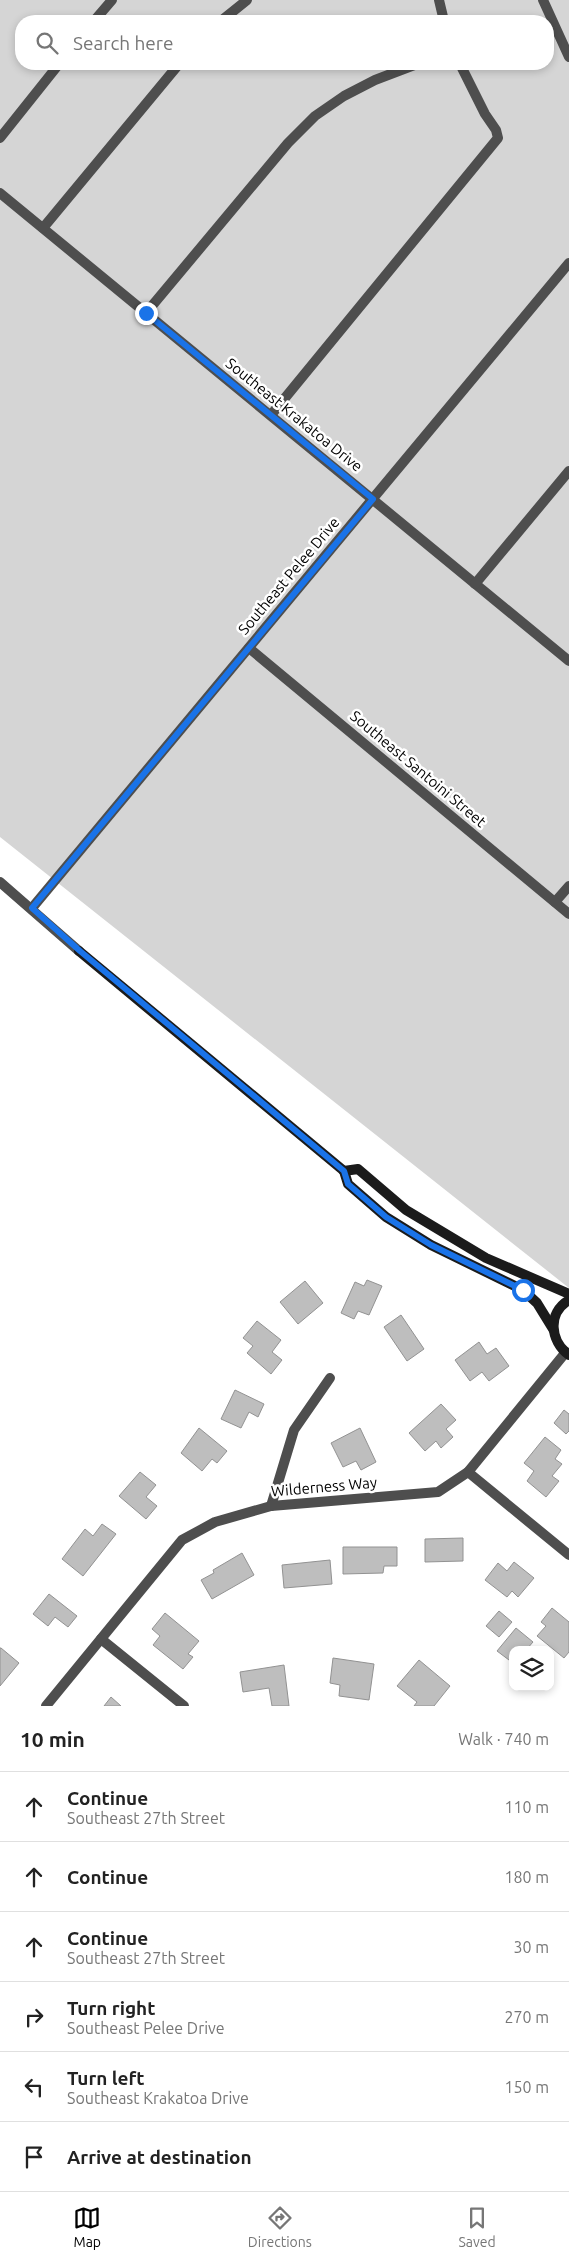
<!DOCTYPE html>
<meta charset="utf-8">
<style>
:root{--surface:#fff;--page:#f6f6f6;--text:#222;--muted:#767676;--line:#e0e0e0;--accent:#000}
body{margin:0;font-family:Ubuntu,sans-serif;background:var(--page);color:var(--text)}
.controls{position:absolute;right:15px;bottom:15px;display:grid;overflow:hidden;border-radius:10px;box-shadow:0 2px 8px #0003}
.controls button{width:45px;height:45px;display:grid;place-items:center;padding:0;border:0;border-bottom:1px solid var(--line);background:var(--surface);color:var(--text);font:25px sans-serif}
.stop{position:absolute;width:15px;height:15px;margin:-11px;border:4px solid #1a73e8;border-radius:50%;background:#fff}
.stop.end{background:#1a73e8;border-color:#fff;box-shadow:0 1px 5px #0008}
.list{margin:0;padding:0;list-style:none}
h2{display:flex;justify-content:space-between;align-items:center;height:65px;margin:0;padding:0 20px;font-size:21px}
h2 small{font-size:16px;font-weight:400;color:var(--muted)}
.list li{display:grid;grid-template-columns:32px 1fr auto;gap:15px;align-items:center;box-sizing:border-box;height:70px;padding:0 20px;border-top:1px solid var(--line)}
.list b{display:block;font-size:19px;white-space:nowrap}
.list p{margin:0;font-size:16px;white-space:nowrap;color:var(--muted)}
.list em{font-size:16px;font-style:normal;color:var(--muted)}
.icon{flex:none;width:28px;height:28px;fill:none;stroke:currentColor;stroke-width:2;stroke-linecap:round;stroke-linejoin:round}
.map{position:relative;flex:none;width:569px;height:1706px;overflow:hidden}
.search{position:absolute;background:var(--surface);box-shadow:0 2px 8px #0003;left:15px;right:15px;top:15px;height:55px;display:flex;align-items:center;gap:12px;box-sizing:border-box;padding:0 18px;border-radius:20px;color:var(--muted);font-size:19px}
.sheet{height:485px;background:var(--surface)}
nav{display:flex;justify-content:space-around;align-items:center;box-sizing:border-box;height:70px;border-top:1px solid var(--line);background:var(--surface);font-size:14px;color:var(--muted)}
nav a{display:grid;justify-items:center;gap:2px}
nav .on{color:var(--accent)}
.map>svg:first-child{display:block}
</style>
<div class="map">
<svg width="569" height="1706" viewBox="0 0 569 1706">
<rect width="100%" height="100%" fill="#fff"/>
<path fill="#d5d5d5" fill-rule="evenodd" d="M 0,0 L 569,0 L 569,1288 L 0,837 ZM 21,21 L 548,21 L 548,64 L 21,64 Z"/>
<g fill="#bebebe" stroke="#929292">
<path d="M 367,1280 L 382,1286 L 369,1315 L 358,1311 L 354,1319 L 341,1313 L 355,1282 L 364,1286 Z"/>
<path d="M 305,1281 L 323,1303 L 298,1324 L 280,1302 Z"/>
<path d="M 401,1315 L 424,1349 L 407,1361 L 384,1327 Z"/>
<path d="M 257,1321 L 281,1340 L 272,1352 L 282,1360 L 271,1374 L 247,1353 L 253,1346 L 243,1338 Z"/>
<path d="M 479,1342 L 487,1354 L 496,1348 L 509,1366 L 489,1381 L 482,1372 L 470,1381 L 455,1360 Z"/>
<path d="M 235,1390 L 264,1404 L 258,1417 L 249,1412 L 241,1428 L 221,1419 Z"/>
<path d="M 441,1404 L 456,1420 L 446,1429 L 453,1437 L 441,1448 L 436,1441 L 425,1451 L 409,1433 Z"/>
<path d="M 564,1410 L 569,1414 L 569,1431 L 566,1434 L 554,1423 Z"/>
<path d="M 199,1428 L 227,1451 L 217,1463 L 212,1459 L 202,1471 L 181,1453 Z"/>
<path d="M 360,1428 L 376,1462 L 361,1470 L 356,1461 L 343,1467 L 331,1443 Z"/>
<path d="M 545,1437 L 561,1450 L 555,1459 L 562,1464 L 552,1476 L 559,1481 L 546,1497 L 527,1481 L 534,1471 L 524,1463 Z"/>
<path d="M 140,1472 L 156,1485 L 146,1497 L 157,1506 L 146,1519 L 119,1496 Z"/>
<path d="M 102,1524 L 116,1534 L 83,1576 L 62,1559 L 85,1529 L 93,1536 Z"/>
<path d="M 463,1538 L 463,1561 L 425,1562 L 425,1539 Z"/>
<path d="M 343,1547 L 397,1547 L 397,1566 L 384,1566 L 383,1573 L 343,1574 Z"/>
<path d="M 242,1553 L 254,1575 L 212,1599 L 201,1580 L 214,1573 L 213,1570 Z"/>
<path d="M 330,1560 L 332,1584 L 284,1588 L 282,1565 Z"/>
<path d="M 514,1562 L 534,1578 L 518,1597 L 512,1591 L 507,1597 L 485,1580 L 498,1563 L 507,1571 Z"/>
<path d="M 49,1594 L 77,1616 L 68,1627 L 55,1617 L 48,1626 L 33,1614 Z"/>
<path d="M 552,1608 L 569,1622 L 569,1652 L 564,1658 L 537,1636 L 546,1626 L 541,1622 Z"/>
<path d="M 499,1611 L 512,1622 L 499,1637 L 486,1626 Z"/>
<path d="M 165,1613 L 199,1641 L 188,1654 L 193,1657 L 183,1669 L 153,1645 L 160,1636 L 152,1629 Z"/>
<path d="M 516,1628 L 533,1642 L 526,1650 L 513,1650 L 513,1663 L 497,1651 Z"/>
<path d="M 1,1648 L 19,1663 L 0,1686 L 0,1648 Z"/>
<path d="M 333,1658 L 374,1664 L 369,1700 L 339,1696 L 340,1685 L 330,1683 Z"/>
<path d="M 419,1660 L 450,1686 L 434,1706 L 414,1706 L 417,1702 L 397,1686 Z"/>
<path d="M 284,1665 L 289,1706 L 272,1706 L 269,1688 L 243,1692 L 240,1672 Z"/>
<path d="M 111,1697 L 121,1706 L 104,1706 Z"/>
</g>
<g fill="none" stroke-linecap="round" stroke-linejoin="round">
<g stroke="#4e4e4e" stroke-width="10">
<path d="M 439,0 L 444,21"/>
<path d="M 94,21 L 112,0"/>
<path d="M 221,21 L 247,0"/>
<path d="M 0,138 L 59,64"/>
<path d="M 0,193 L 569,661"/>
<path d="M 43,228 L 179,64"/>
<path d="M 146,313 L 288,143 L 315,116 L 344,96 L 375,80 L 417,64"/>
<path d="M 271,415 L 498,138 L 496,130 L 485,114 L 460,64"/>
<path d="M 475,584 L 569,471"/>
<path d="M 0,882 L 79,951"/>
<path d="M 555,902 L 569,886"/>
<path d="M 32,908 L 569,263"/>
<path d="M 468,1472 L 569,1555"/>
<path d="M 271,1506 L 294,1430 L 330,1378"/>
<path d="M 101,1639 L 184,1706"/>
<path d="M 46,1706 L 182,1540 L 215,1522 L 271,1506 L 438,1492 L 468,1472 L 566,1352"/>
</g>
<g stroke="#4e4e4e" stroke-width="10">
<path d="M 543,0 L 569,57"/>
<path d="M 249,648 L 569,914"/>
</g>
<g stroke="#1b1b1b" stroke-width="10">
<path d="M 79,951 L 344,1171"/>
<path d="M 344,1171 L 348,1184 L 386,1217 L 431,1245 L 523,1290 L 537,1303 L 553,1329"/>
<path d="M 344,1171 L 358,1169 L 406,1210 L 486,1258 L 569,1294"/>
<path d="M 569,1300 C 547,1313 550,1341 569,1355"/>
</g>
</g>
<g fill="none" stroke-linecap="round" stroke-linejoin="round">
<path stroke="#1a73e8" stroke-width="6" d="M 146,313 L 373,499 L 32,908 L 80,951 L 344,1171 L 348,1184 L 386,1217 L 431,1245 L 523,1290"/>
</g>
<g text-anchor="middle" stroke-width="5" stroke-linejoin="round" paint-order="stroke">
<g font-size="15" fill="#000" stroke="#fff">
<text transform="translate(294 415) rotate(39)" y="5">Southeast Krakatoa Drive</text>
<text transform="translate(289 576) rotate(-50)" y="5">Southeast Pelee Drive</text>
<text transform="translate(418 769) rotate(40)" y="5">Southeast Santoini Street</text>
<text transform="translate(324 1487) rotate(-5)" y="5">Wilderness Way</text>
</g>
</g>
</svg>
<div class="controls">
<button><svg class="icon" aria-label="layers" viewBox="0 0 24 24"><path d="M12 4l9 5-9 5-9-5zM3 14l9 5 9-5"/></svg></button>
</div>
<div class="stop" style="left:523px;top:1290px"></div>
<div class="stop end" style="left:146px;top:313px"></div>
<div class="search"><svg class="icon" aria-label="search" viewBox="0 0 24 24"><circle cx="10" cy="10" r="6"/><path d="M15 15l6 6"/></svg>Search here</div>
</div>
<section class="sheet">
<h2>10 min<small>Walk · 740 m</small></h2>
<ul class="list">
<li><svg class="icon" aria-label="ahead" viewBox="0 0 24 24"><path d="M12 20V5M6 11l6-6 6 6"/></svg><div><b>Continue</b><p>Southeast 27th Street</p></div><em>110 m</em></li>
<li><svg class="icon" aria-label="ahead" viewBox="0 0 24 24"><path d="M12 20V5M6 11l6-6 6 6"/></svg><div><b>Continue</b></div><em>180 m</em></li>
<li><svg class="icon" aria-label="ahead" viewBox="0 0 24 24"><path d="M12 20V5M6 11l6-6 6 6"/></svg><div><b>Continue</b><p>Southeast 27th Street</p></div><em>30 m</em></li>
<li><svg class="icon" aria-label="right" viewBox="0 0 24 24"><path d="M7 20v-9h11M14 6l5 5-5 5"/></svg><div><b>Turn right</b><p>Southeast Pelee Drive</p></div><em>270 m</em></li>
<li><svg class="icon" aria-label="left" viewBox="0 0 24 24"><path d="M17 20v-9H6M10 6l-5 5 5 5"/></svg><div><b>Turn left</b><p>Southeast Krakatoa Drive</p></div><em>150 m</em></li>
<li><svg class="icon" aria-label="arrive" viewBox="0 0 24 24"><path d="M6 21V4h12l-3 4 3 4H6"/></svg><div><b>Arrive at destination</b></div></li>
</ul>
</section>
<nav>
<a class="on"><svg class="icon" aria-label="map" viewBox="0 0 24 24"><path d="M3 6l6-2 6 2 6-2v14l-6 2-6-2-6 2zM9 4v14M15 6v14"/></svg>Map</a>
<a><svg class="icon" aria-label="directions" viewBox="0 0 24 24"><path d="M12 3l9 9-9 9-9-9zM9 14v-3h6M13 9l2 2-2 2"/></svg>Directions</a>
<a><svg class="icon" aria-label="saved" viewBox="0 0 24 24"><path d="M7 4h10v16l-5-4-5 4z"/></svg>Saved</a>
</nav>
